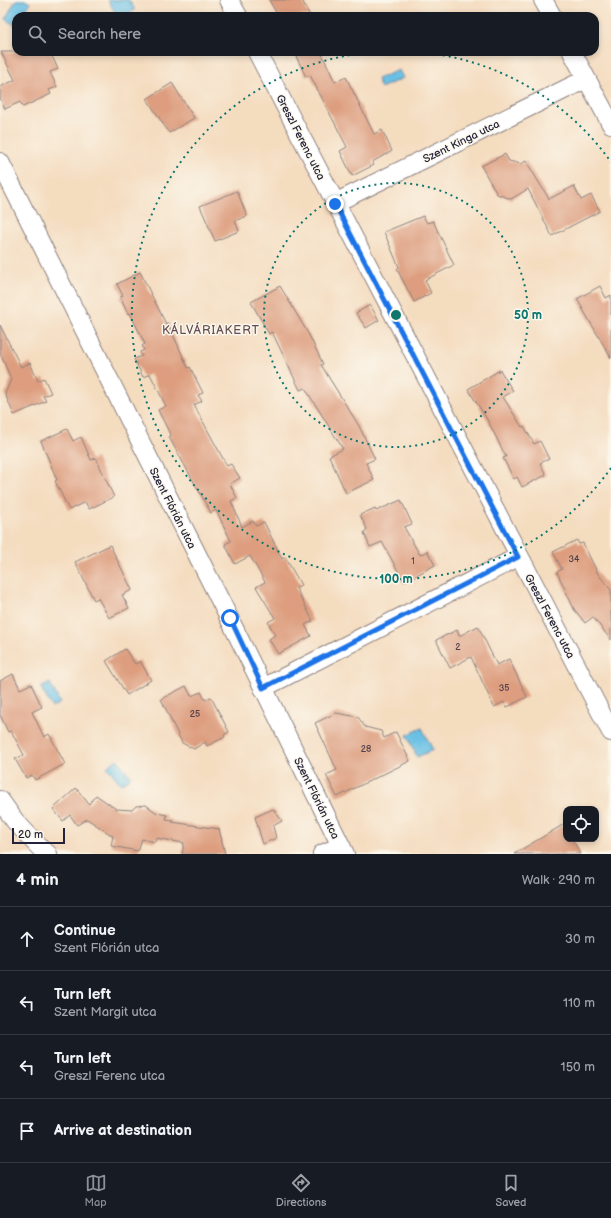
<!DOCTYPE html>
<meta charset="utf-8">
<style>
:root{--surface:#171b24;--page:#20242c;--text:#f1f3f6;--muted:#9ea1a6;--line:#363941;--accent:#8c9099}
body{margin:0;font-family:"Balsamiq Sans",sans-serif;background:var(--page);color:var(--text)}
.controls{position:absolute;right:12px;bottom:12px;display:grid;overflow:hidden;border-radius:8px;box-shadow:0 2px 6px #0003}
.controls button{width:36px;height:36px;display:grid;place-items:center;padding:0;border:0;border-bottom:1px solid var(--line);background:var(--surface);color:var(--text);font:20px sans-serif}
.scale{position:absolute;left:12px;bottom:10px;width:53px;box-sizing:border-box;padding-left:4px;border:2px solid #22223b;border-top:0;font-size:11px;line-height:14px;white-space:nowrap;color:#22223b;-webkit-text-stroke:3px #fbf7ec;paint-order:stroke}
.stop{position:absolute;width:12px;height:12px;margin:-9px;border:3px solid #1a73e8;border-radius:50%;background:#fff}
.stop.end{background:#1a73e8;border-color:#fff;box-shadow:0 1px 4px #0008}
.list{margin:0;padding:0;list-style:none}
h2{display:flex;justify-content:space-between;align-items:center;height:52px;margin:0;padding:0 16px;font-size:17px}
h2 small{font-size:13px;font-weight:400;color:var(--muted)}
.list li{display:grid;grid-template-columns:26px 1fr auto;gap:12px;align-items:center;box-sizing:border-box;height:64px;padding:0 16px;border-top:1px solid var(--line)}
.list b{display:block;font-size:15px;white-space:nowrap}
.list p{margin:0;font-size:13px;white-space:nowrap;color:var(--muted)}
.list em{font-size:13px;font-style:normal;color:var(--muted)}
.icon{flex:none;width:22px;height:22px;fill:none;stroke:currentColor;stroke-width:2;stroke-linecap:round;stroke-linejoin:round}
.map{position:relative;flex:none;width:611px;height:854px;overflow:hidden}
.search{position:absolute;background:var(--surface);box-shadow:0 2px 6px #0003;left:12px;right:12px;top:12px;height:44px;display:flex;align-items:center;gap:10px;box-sizing:border-box;padding:0 14px;border-radius:12px;color:var(--muted);font-size:15px}
.sheet{height:308px;background:var(--surface)}
nav{display:flex;justify-content:space-around;align-items:center;box-sizing:border-box;height:56px;border-top:1px solid var(--line);background:var(--surface);font-size:11px;color:var(--muted)}
nav a{display:grid;justify-items:center;gap:2px}
nav .on{color:var(--accent)}
.map>svg:first-child{display:block}
</style>
<div class="map">
<svg width="611" height="854" viewBox="0 0 611 854">
<rect width="100%" height="100%" fill="#fbf7ec"/>
<filter id="ink" filterUnits="userSpaceOnUse"><feTurbulence type="fractalNoise" baseFrequency=".025" numOctaves="2"/><feDisplacementMap in="SourceGraphic" scale="8" xChannelSelector="R" yChannelSelector="G"/><feConvolveMatrix kernelMatrix="1 2 1 2 8 2 1 2 1" color-interpolation-filters="sRGB"/></filter>
<filter id="wash" filterUnits="userSpaceOnUse"><feTurbulence type="fractalNoise" baseFrequency=".012" numOctaves="4" result="noise"/><feDisplacementMap in="SourceGraphic" scale="16" xChannelSelector="R" yChannelSelector="G"/><feGaussianBlur stdDeviation="0.9" result="paint"/><feColorMatrix in="noise" values="0 0 0 0 0 0 0 0 0 0 0 0 0 0 0 0 0 1.4 0 .05"/><feComposite in="paint" operator="in"/></filter>
<g filter="url(#wash)">
<rect width="100%" height="100%" fill="#f4dcbf"/>
<g fill="#67bfe4" stroke="#447090">
<path d="M 16,0 L 25,0 L 30,3 L 23,16 L 16,16 L 16,26 L 5,19 Z"/>
<path d="M 108,0 L 129,0 L 135,10 L 124,16 L 117,16 Z"/>
<path d="M 399,70 L 403,78 L 381,88 L 377,79 Z"/>
<path d="M 50,683 L 60,703 L 52,708 L 41,688 Z"/>
<path d="M 422,728 L 433,750 L 417,757 L 407,735 Z"/>
<path d="M 117,759 L 131,777 L 121,784 L 107,767 Z"/>
</g>
<g id="blocks">
<g fill="#dd9d7e">
<path d="M 269,0 L 302,0 L 310,16 L 278,16 Z"/>
<path d="M 1,52 L 50,52 L 58,69 L 50,72 L 57,87 L 49,90 L 51,94 L 23,107 L 20,102 L 5,109 L 0,98 L 0,87 L 15,80 Z"/>
<path d="M 294,52 L 321,52 L 335,82 L 346,77 L 374,134 L 382,130 L 392,151 L 372,162 L 374,165 L 352,176 L 340,151 L 347,147 L 310,75 L 306,77 Z"/>
<path d="M 172,83 L 194,118 L 169,133 L 147,99 Z"/>
<path d="M 505,154 L 509,161 L 521,164 L 526,161 L 549,199 L 574,186 L 581,200 L 591,195 L 600,211 L 552,236 L 528,189 L 511,199 L 497,194 L 481,166 Z"/>
<path d="M 237,191 L 247,216 L 235,221 L 239,231 L 215,241 L 200,206 Z"/>
<path d="M 423,216 L 427,223 L 433,221 L 454,265 L 425,280 L 431,293 L 414,302 L 397,269 L 399,267 L 384,232 Z"/>
<path d="M 140,272 L 166,324 L 168,323 L 188,368 L 190,367 L 203,393 L 198,395 L 202,401 L 194,405 L 227,466 L 231,464 L 240,478 L 230,484 L 237,498 L 231,501 L 242,527 L 253,521 L 256,526 L 264,522 L 282,559 L 285,557 L 301,585 L 296,588 L 313,621 L 305,625 L 311,636 L 278,654 L 269,639 L 275,635 L 268,622 L 275,618 L 256,587 L 265,582 L 250,556 L 235,564 L 225,544 L 231,541 L 216,510 L 211,513 L 169,437 L 171,436 L 158,410 L 166,406 L 150,374 L 143,377 L 134,359 L 142,356 L 140,352 L 144,350 L 142,346 L 145,344 L 130,313 L 128,314 L 120,297 L 123,296 L 117,284 Z"/>
<path d="M 280,286 L 309,335 L 323,364 L 321,365 L 359,426 L 375,459 L 366,463 L 374,480 L 346,493 L 329,456 L 343,449 L 305,388 L 300,390 L 272,332 L 269,334 L 251,302 Z"/>
<path d="M 600,286 L 606,298 L 611,295 L 611,358 L 577,299 Z"/>
<path d="M 370,305 L 379,320 L 366,328 L 356,313 Z"/>
<path d="M 0,325 L 21,367 L 30,363 L 38,381 L 44,378 L 51,393 L 43,396 L 46,401 L 14,415 L 5,394 L 11,379 L 0,353 Z"/>
<path d="M 500,370 L 513,391 L 503,397 L 522,427 L 524,426 L 534,444 L 540,441 L 549,459 L 540,463 L 546,475 L 522,487 L 517,477 L 514,479 L 503,458 L 506,457 L 488,421 L 468,389 Z"/>
<path d="M 67,429 L 73,441 L 81,437 L 91,460 L 96,458 L 114,497 L 89,509 L 85,502 L 69,510 L 55,481 L 57,480 L 41,441 Z"/>
<path d="M 401,500 L 412,524 L 404,527 L 420,555 L 427,551 L 435,565 L 404,582 L 382,542 L 370,547 L 364,533 L 367,529 L 360,515 L 375,508 L 376,511 Z"/>
<path d="M 577,540 L 579,544 L 583,543 L 598,574 L 611,590 L 611,640 L 593,617 L 585,623 L 574,609 L 557,572 L 562,569 L 553,552 Z"/>
<path d="M 110,545 L 132,590 L 122,595 L 129,608 L 109,618 L 98,598 L 94,600 L 75,562 Z"/>
<path d="M 478,626 L 497,665 L 509,659 L 527,697 L 507,707 L 504,702 L 494,707 L 471,657 L 450,668 L 436,640 L 457,630 L 459,636 Z"/>
<path d="M 125,649 L 135,664 L 140,661 L 151,680 L 127,695 L 106,661 Z"/>
<path d="M 13,674 L 20,689 L 31,684 L 42,707 L 32,712 L 44,737 L 49,734 L 65,764 L 35,780 L 32,775 L 26,778 L 15,759 L 24,755 L 11,731 L 8,732 L 0,715 L 0,681 Z"/>
<path d="M 186,686 L 191,696 L 201,692 L 205,700 L 211,697 L 229,732 L 224,735 L 225,737 L 207,746 L 205,742 L 194,749 L 182,743 L 161,699 Z"/>
<path d="M 336,713 L 358,717 L 365,727 L 381,731 L 384,738 L 396,732 L 410,761 L 337,797 L 326,775 L 337,770 L 315,723 Z"/>
<path d="M 76,788 L 89,804 L 96,795 L 116,809 L 132,810 L 136,806 L 146,805 L 157,813 L 167,815 L 166,819 L 173,820 L 172,822 L 219,829 L 225,854 L 182,854 L 184,843 L 156,838 L 155,842 L 142,839 L 138,851 L 111,846 L 113,836 L 87,819 L 77,825 L 70,815 L 63,821 L 53,809 Z"/>
<path d="M 273,809 L 282,821 L 273,826 L 276,838 L 263,844 L 255,817 Z"/>
<path d="M 566,823 L 566,839 L 572,839 L 581,854 L 514,854 Z"/>
</g>
</g>
</g>
<g filter="url(#ink)">
<use href="#blocks" fill-opacity="0" stroke="#8b7f7d" stroke-width="1"/>
<g fill="none" stroke-linecap="round" stroke-linejoin="round">
<g stroke="#8b7f7d" stroke-width="20">
<g id="minor">
<path d="M 229,0 L 238,16"/>
<path d="M 543,0 L 552,16"/>
<path d="M 257,52 L 611,732"/>
<path d="M 572,52 L 611,124"/>
<path d="M 0,162 L 229,618 L 345,854"/>
<path d="M 335,203 L 586,79"/>
<path d="M 263,688 L 518,557"/>
<path d="M 0,800 L 15,821 L 43,851 L 48,854"/>
<path d="M 322,854 L 341,846"/>
</g>
</g>
<use href="#minor" stroke="#fff" stroke-width="18"/>
</g>
</g>
<g fill="none" stroke-linecap="round" stroke-linejoin="round" filter="url(#ink)">
<path stroke="#1a73e8" stroke-width="5" d="M 230,618 L 263,688 L 518,557 L 335,204"/>
</g>
<g fill="none" stroke="#0f766e" stroke-width="2" stroke-dasharray="2 4">
<circle cx="396" cy="315" r="132"/>
<path d="M611 468A264 264 0 1 1 373 52M419 52A264 264 0 0 1 611 162"/>
</g>
<g text-anchor="middle" stroke-width="3" stroke-linejoin="round" paint-order="stroke">
<g font-size="9" fill="#51414c">
<text x="574" y="562">34</text>
<text x="413" y="564">1</text>
<text x="458" y="650">2</text>
<text x="504" y="691">35</text>
<text x="195" y="717">25</text>
<text x="366" y="752">28</text>
</g>
<g font-size="11" fill="#22223b" stroke="#fbf7ec">
<text transform="translate(301 137) rotate(63)" y="4">Greszl Ferenc utca</text>
<text transform="translate(461 141) rotate(-26)" y="4">Szent Kinga utca</text>
<text transform="translate(173 508) rotate(63)" y="4">Szent Flórián utca</text>
<text transform="translate(550 616) rotate(62)" y="4">Greszl Ferenc utca</text>
<text transform="translate(317 798) rotate(64)" y="4">Szent Flórián utca</text>
</g>
<g font-size="12" letter-spacing="1" fill="#634d52" stroke="#fbf7ec">
<text x="211" y="334">KÁLVÁRIAKERT</text>
</g>
</g>
<circle cx="396" cy="315" r="6" fill="#0f766e" stroke="#fbf7ec" stroke-width="2"/>
<g font-size="12" text-anchor="middle" font-weight="bold" fill="#0f766e" stroke="#fbf7ec" stroke-width="3" stroke-linejoin="round" paint-order="stroke">
<text x="528" y="319">50 m</text>
<text x="396" y="583">100 m</text>
</g>
</svg>
<div class="controls">
<button><svg class="icon" aria-label="locate" viewBox="0 0 24 24"><circle cx="12" cy="12" r="6"/><path d="M12 2v4M12 18v4M2 12h4M18 12h4"/></svg></button>
</div>
<div class="scale">20 m</div>
<div class="stop" style="left:230px;top:618px"></div>
<div class="stop end" style="left:335px;top:204px"></div>
<div class="search"><svg class="icon" aria-label="search" viewBox="0 0 24 24"><circle cx="10" cy="10" r="6"/><path d="M15 15l6 6"/></svg>Search here</div>
</div>
<section class="sheet">
<h2>4 min<small>Walk · 290 m</small></h2>
<ul class="list">
<li><svg class="icon" aria-label="ahead" viewBox="0 0 24 24"><path d="M12 20V5M6 11l6-6 6 6"/></svg><div><b>Continue</b><p>Szent Flórián utca</p></div><em>30 m</em></li>
<li><svg class="icon" aria-label="left" viewBox="0 0 24 24"><path d="M17 20v-9H6M10 6l-5 5 5 5"/></svg><div><b>Turn left</b><p>Szent Margit utca</p></div><em>110 m</em></li>
<li><svg class="icon" aria-label="left" viewBox="0 0 24 24"><path d="M17 20v-9H6M10 6l-5 5 5 5"/></svg><div><b>Turn left</b><p>Greszl Ferenc utca</p></div><em>150 m</em></li>
<li><svg class="icon" aria-label="arrive" viewBox="0 0 24 24"><path d="M6 21V4h12l-3 4 3 4H6"/></svg><div><b>Arrive at destination</b></div></li>
</ul>
</section>
<nav>
<a class="on"><svg class="icon" aria-label="map" viewBox="0 0 24 24"><path d="M3 6l6-2 6 2 6-2v14l-6 2-6-2-6 2zM9 4v14M15 6v14"/></svg>Map</a>
<a><svg class="icon" aria-label="directions" viewBox="0 0 24 24"><path d="M12 3l9 9-9 9-9-9zM9 14v-3h6M13 9l2 2-2 2"/></svg>Directions</a>
<a><svg class="icon" aria-label="saved" viewBox="0 0 24 24"><path d="M7 4h10v16l-5-4-5 4z"/></svg>Saved</a>
</nav>
